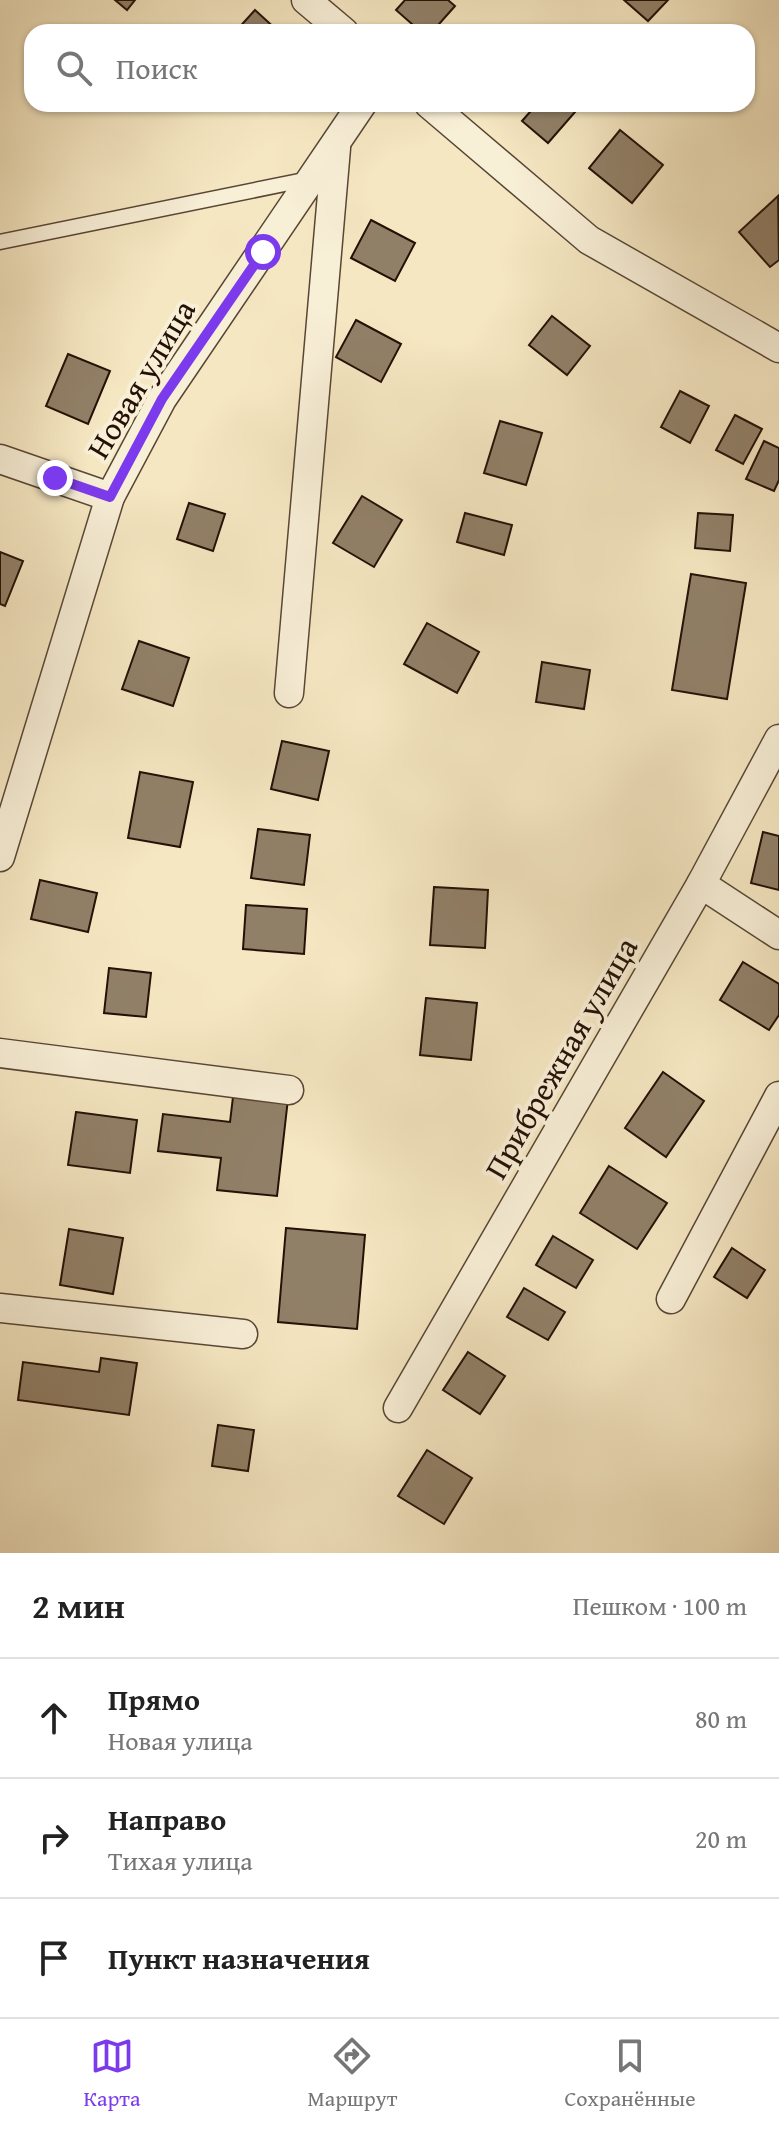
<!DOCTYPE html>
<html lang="ru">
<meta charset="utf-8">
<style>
:root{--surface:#fff;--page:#f6f6f6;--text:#222;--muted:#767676;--line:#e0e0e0;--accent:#7c3aed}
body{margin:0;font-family:"Gentium Book Plus",serif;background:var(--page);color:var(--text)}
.stop{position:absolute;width:24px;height:24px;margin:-18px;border:6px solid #7c3aed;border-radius:50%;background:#fff}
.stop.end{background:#7c3aed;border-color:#fff;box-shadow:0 2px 8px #0008}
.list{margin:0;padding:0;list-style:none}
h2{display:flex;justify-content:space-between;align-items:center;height:104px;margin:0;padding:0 32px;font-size:34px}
h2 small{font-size:26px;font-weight:400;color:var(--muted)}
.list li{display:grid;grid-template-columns:52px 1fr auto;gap:24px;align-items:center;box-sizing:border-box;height:120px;padding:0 32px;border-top:2px solid var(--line)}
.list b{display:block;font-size:30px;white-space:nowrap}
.list p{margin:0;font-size:26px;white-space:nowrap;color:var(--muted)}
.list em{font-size:26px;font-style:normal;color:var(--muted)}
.icon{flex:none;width:44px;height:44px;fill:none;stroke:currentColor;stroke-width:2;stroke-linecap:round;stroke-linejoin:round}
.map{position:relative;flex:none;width:779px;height:1553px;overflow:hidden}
.search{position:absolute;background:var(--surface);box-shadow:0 2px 6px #0004;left:24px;right:24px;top:24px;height:88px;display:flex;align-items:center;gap:20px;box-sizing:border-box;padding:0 28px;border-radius:24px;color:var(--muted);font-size:30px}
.sheet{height:464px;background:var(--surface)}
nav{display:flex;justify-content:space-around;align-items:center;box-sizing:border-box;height:112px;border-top:2px solid var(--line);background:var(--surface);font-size:22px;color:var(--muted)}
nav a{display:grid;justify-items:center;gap:4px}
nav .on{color:var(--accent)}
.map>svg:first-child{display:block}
</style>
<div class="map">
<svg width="779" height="1553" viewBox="0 0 779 1553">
<rect width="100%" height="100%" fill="#f5e7c2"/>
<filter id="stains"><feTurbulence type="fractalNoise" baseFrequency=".0025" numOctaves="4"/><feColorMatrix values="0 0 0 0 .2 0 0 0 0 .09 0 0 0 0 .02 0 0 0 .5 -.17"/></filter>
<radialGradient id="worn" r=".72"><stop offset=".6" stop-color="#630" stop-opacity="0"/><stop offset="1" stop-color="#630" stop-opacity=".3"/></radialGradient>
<g fill="#918068" stroke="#241006" stroke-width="2">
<path d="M 115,0 L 135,0 L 127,10 Z"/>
<path d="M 405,0 L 448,0 L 455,6 L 432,32 L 421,32 L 396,10 Z"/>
<path d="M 624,0 L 668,0 L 648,21 Z"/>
<path d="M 255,10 L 279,32 L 235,32 Z"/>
<path d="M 537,104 L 582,104 L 548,143 L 522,121 Z"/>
<path d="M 620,130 L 663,165 L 632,203 L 589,168 Z"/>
<path d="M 778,196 L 779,260 L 770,267 L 739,232 Z"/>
<path d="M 371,220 L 415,243 L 395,281 L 351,258 Z"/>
<path d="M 552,316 L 590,346 L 567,375 L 529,345 Z"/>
<path d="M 356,320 L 401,344 L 381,382 L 336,357 Z"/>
<path d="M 68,354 L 110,371 L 88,424 L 46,406 Z"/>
<path d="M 680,391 L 709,406 L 690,443 L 661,427 Z"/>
<path d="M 735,415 L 762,429 L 743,464 L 716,450 Z"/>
<path d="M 500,421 L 542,433 L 526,485 L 484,473 Z"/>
<path d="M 764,441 L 779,448 L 779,480 L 774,491 L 746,479 Z"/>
<path d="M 362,496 L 402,520 L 374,567 L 333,543 Z"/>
<path d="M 189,503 L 225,514 L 213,551 L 177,539 Z"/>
<path d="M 465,513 L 512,525 L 504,555 L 457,542 Z"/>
<path d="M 698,513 L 733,515 L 730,551 L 695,548 Z"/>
<path d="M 0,552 L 23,561 L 5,606 L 0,604 Z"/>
<path d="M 691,574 L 746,583 L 727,699 L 672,690 Z"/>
<path d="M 427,623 L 479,652 L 457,693 L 404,664 Z"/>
<path d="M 139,641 L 189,658 L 173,706 L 122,689 Z"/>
<path d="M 542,662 L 590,670 L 584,709 L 536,702 Z"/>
<path d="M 282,741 L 329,751 L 318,800 L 271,789 Z"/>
<path d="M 140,772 L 193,782 L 180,847 L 128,838 Z"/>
<path d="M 258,829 L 310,835 L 304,885 L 251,878 Z"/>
<path d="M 763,832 L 779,836 L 779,890 L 751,883 Z"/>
<path d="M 40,880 L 97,893 L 88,932 L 31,919 Z"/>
<path d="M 434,887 L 488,890 L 485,948 L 430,945 Z"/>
<path d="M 246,905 L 307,909 L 304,954 L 243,949 Z"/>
<path d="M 743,962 L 779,984 L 779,1015 L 769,1030 L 720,1000 Z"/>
<path d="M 109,968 L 151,973 L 146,1017 L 104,1013 Z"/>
<path d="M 426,998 L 477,1003 L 471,1060 L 420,1055 Z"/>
<path d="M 663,1072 L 704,1101 L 666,1157 L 625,1128 Z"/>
<path d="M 289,1090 L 277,1196 L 217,1190 L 221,1158 L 158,1151 L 163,1114 L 230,1122 L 233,1097 Z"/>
<path d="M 76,1112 L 137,1120 L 130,1173 L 68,1165 Z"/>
<path d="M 609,1166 L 667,1203 L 637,1249 L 580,1213 Z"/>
<path d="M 286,1228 L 365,1235 L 357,1329 L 278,1322 Z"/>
<path d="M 69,1229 L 123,1238 L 113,1294 L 60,1285 Z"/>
<path d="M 553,1236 L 593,1260 L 576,1288 L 536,1265 Z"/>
<path d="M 732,1248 L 765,1270 L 747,1298 L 714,1277 Z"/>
<path d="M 524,1288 L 565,1312 L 548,1340 L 507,1317 Z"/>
<path d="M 468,1352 L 505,1376 L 480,1414 L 443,1390 Z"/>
<path d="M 101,1358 L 137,1363 L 129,1415 L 18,1400 L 23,1362 L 99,1372 Z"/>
<path d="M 218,1425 L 254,1430 L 248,1471 L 212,1466 Z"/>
<path d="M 427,1450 L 472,1478 L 444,1524 L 398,1496 Z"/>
</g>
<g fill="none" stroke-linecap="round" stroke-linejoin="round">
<g stroke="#584635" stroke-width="17">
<path id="service" d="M 0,242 L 309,179"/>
</g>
<g stroke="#584635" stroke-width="31">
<g id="minor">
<path d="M 306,0 L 344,32"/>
<path d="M 429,104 L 589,240 L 779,348"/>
<path d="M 0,459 L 110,497"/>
<path d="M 289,693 L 336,148"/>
<path d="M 0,857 L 110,497 L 162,399 L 362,104"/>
<path d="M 701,884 L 779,935"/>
<path d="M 0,1053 L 289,1090"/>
<path d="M 671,1299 L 779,1096"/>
<path d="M 0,1308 L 243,1334"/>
<path d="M 398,1408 L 701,884 L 779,739"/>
</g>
</g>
<use href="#service" stroke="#f8efd7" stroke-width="14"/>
<use href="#minor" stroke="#f8efd7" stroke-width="28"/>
</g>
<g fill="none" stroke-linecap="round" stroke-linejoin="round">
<path stroke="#7c3aed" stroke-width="10" d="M 55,478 L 110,497 L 162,399 L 263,252"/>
</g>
<g text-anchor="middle" stroke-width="8" stroke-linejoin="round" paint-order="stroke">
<g font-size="32" fill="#241006" stroke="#f8efd7">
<text transform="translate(141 379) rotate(-59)" y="11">Новая улица</text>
<text transform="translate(561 1058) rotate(-60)" y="11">Прибрежная улица</text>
</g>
</g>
<rect width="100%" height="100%" filter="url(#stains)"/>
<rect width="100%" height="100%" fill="url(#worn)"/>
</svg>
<div class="stop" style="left:263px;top:252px"></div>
<div class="stop end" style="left:55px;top:478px"></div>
<div class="search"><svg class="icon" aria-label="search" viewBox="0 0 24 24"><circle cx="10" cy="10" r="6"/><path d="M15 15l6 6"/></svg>Поиск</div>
</div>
<section class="sheet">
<h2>2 мин<small>Пешком · 100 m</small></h2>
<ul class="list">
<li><svg class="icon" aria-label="ahead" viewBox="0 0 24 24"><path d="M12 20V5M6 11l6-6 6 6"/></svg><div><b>Прямо</b><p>Новая улица</p></div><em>80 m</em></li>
<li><svg class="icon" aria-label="right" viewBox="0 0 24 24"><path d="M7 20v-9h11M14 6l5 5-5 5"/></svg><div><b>Направо</b><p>Тихая улица</p></div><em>20 m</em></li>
<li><svg class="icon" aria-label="arrive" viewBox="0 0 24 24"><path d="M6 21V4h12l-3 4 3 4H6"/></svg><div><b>Пункт назначения</b></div></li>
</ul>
</section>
<nav>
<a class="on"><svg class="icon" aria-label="map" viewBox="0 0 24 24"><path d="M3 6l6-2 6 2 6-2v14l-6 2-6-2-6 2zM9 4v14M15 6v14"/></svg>Карта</a>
<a><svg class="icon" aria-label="directions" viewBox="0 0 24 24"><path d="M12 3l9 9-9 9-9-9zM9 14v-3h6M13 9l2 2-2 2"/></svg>Маршрут</a>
<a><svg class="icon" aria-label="saved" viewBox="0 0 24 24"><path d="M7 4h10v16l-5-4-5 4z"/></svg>Сохранённые</a>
</nav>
